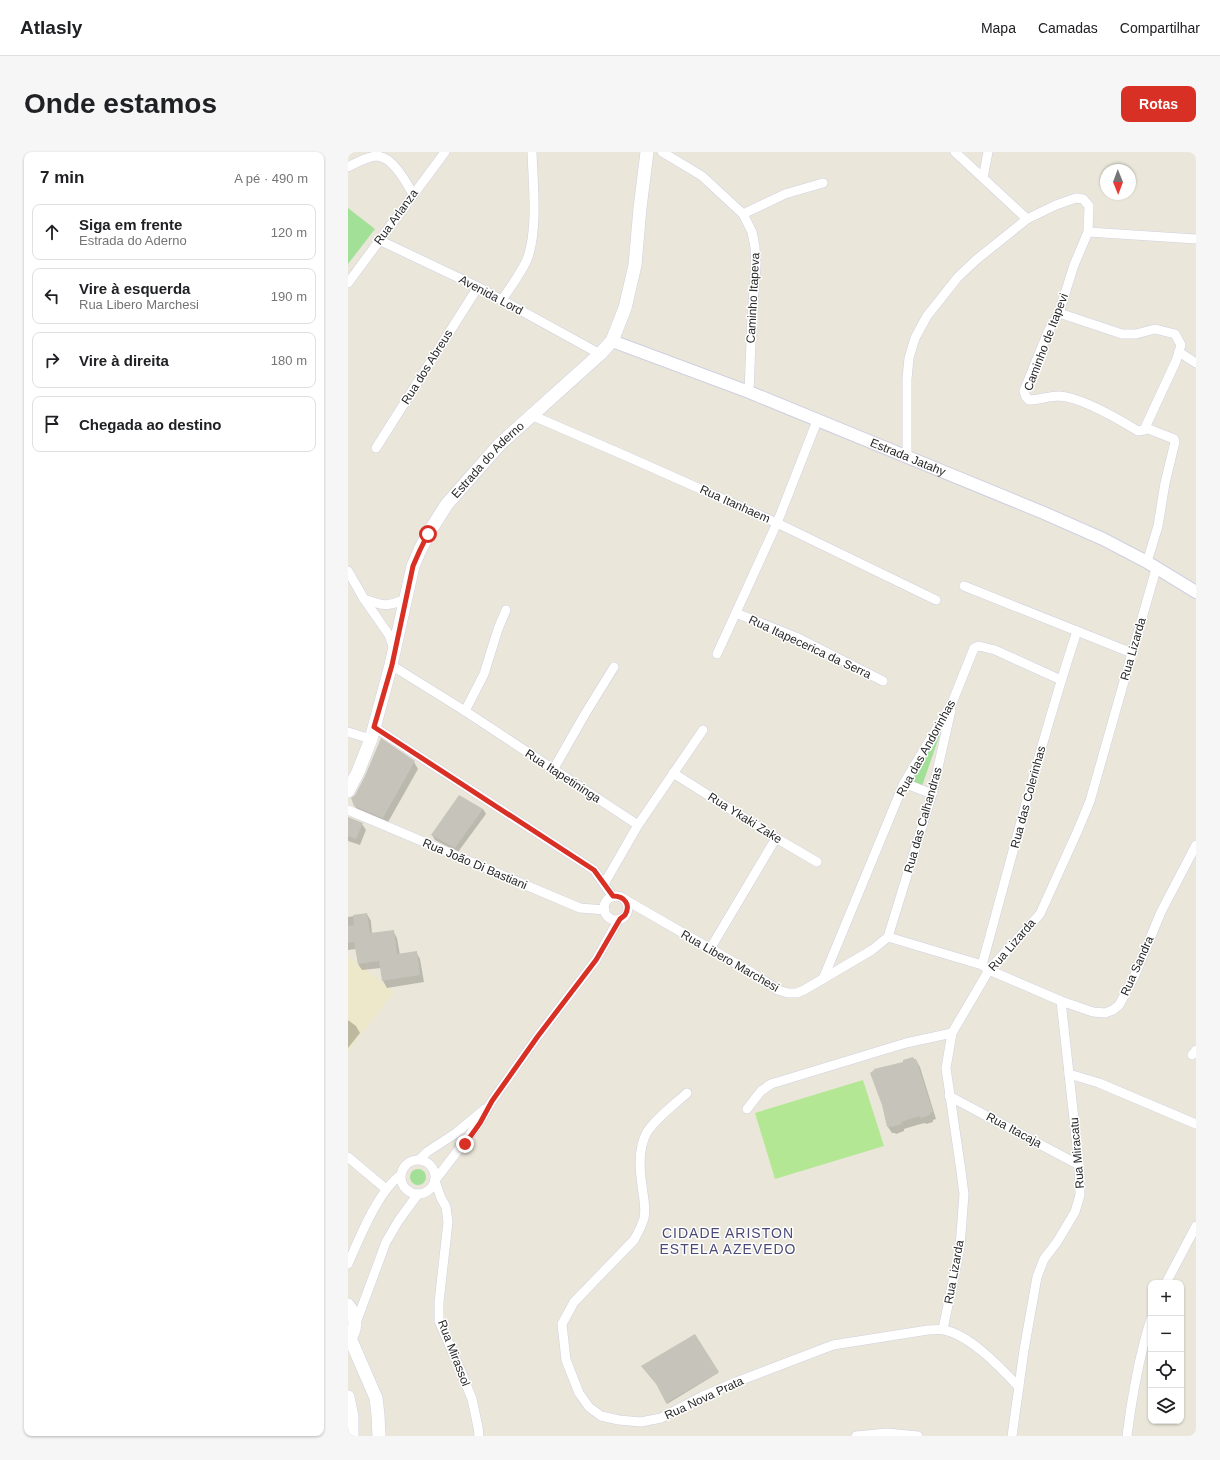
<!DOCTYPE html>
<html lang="pt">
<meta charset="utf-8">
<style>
:root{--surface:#fff;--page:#f6f6f6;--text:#202124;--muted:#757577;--line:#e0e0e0;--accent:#d93025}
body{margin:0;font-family:Helvetica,sans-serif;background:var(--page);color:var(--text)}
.controls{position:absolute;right:12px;bottom:12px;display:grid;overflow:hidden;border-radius:8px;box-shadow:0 1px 3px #0004}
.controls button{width:36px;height:36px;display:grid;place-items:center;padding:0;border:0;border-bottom:1px solid var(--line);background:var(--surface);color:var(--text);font:20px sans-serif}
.compass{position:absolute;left:752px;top:12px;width:36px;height:36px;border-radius:50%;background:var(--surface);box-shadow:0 1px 3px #0004;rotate:179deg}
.stop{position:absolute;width:12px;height:12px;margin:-9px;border:3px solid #d93025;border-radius:50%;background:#fff}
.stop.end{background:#d93025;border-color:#fff;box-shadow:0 1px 4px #0008}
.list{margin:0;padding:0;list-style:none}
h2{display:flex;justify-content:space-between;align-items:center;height:52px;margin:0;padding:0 16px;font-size:17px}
h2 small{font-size:13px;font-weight:400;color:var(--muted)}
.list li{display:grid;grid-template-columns:26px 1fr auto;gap:12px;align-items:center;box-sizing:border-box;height:56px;margin:0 8px 8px;padding:0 8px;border:1px solid var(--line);border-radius:8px}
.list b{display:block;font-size:15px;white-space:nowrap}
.list p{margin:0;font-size:13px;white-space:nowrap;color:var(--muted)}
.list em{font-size:13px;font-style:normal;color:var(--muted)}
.icon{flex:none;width:22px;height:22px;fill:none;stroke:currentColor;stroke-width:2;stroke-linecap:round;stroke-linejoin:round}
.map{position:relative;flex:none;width:848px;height:1284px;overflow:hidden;border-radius:8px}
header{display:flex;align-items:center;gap:24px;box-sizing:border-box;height:56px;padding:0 20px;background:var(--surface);border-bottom:1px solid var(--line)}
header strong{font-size:19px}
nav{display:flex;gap:22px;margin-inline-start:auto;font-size:14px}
.intro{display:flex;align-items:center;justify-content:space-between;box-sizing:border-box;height:96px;padding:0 24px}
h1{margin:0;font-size:28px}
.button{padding:10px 18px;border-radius:8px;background:var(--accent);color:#fff;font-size:14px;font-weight:700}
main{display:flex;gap:24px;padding:0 24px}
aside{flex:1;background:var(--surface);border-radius:8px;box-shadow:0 1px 3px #0004}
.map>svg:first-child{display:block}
</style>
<header>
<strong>Atlasly</strong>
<nav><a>Mapa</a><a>Camadas</a><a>Compartilhar</a></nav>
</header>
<div class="intro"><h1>Onde estamos</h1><a class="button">Rotas</a></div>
<main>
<aside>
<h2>7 min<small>A pé · 490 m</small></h2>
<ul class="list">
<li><svg class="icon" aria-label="ahead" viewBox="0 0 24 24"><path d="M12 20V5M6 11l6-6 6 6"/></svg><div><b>Siga em frente</b><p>Estrada do Aderno</p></div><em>120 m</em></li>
<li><svg class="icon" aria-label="left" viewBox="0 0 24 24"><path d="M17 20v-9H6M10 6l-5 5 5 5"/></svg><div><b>Vire à esquerda</b><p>Rua Libero Marchesi</p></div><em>190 m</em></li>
<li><svg class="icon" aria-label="right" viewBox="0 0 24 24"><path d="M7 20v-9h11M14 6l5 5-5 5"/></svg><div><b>Vire à direita</b></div><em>180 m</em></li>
<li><svg class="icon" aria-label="arrive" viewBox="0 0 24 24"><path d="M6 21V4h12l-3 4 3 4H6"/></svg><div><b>Chegada ao destino</b></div></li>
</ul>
</aside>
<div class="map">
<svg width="848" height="1284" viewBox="0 0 848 1284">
<rect width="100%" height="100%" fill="#eae7da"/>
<path fill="#ece8c9" d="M 0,804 L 46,840 L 0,899 Z"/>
<g fill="#a2e097">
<path d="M 0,56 L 27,77 L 0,112 Z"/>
<path d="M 601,556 L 574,634 L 563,630 Z"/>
<circle cx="70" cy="1025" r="8"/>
</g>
<path fill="#b3e793" d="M 515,928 L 536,994 L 427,1027 L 407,961 Z"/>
<g fill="#0003">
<path d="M 66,610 L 70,617 L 39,672 L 11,661 L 7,654 Z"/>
<path d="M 135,657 L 138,662 L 110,700 L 87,688 L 84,683 Z"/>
<path d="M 0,666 L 14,672 L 18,678 L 12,693 L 0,689 Z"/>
<path d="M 19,762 L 23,769 L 24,782 L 45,779 L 49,786 L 52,803 L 68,800 L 72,807 L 76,830 L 39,836 L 35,829 L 33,816 L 14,818 L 10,812 L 8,797 L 0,798 L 0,765 Z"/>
<path d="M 0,868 L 8,874 L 12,881 L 0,896 Z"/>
<path d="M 568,908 L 572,915 L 588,967 L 585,968 L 585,970 L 578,972 L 577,971 L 569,973 L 556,977 L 556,979 L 548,982 L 547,981 L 544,981 L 540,975 Z"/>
<path d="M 347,1183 L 370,1221 L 319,1252 L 310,1233 Z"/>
</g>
<g fill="#c6c3ba">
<path d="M 33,586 L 67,609 L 35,666 L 6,654 L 3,646 L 7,643 L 17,624 Z"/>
<path d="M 111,643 L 135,657 L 107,696 L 83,683 Z"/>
<path d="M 0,665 L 15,671 L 8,687 L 0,684 Z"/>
<path d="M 19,761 L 22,781 L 46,778 L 49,802 L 69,799 L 72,823 L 34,829 L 31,809 L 10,812 L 6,790 L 0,791 L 0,774 L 6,773 L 5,763 Z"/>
<path d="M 565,905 L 566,907 L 568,907 L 585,960 L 582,961 L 582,963 L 573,966 L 572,964 L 565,966 L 553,970 L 554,972 L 543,975 L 543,974 L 539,975 L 534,953 L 522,921 L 526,918 L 526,917 L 555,910 L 555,908 Z"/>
<path d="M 347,1182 L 371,1220 L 318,1251 L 308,1232 L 293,1214 Z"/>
</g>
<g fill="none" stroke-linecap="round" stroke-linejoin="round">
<g stroke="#d0cfe1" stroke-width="10">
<g id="minor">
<path d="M 314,0 L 354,24 L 395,62 L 404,80 L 407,95 L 408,114 L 404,164 L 401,240"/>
<path d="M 607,0 L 679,67"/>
<path d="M 0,15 C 8,11 20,4 29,4 C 45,5 58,30 65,42"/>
<path d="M 635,26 L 640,0"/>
<path d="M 395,62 L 437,42 L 475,31"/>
<path d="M 740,80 L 848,87"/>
<path d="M 31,88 L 130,135 L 252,202"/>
<path d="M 0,131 L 97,0"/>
<path d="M 154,148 C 161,137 176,117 180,105 C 190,75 185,32 184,0"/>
<path d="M 831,200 L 848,211"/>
<path d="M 183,263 L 278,304 L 429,371 L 588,448"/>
<path d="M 798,276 L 826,287 L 827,290 L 817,331 L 810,374 L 799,410"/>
<path d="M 28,296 L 130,135"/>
<path d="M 559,304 L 559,227 L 561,206 L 567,186 L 579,164 L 610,125 L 628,108 L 679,67 L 708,53 L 728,46 L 735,47 L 741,54 L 740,80 L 726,113 L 711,161 L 700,180 L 676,239 L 678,245 L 681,248 C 691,248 701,244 711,244 C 732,245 772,268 790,279 L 796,278 L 828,209 L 833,193 L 827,182 L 807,177 L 788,182 L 774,182 L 711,161"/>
<path d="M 0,419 L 16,447 L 41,483 L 46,497"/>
<path d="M 616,434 L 784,501"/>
<path d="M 16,447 C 35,454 39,455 58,447"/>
<path d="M 388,461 L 450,486 L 535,529"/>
<path d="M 369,502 L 429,371 L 469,269"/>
<path d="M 43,513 L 117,559 L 290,673"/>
<path d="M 117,559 L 136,522 L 150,477 L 158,458"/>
<path d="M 26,575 L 246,718 L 265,745"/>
<path d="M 0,580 L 23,587"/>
<path d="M 205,618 L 237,562 L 266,515"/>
<path d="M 325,621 L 428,686 L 469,710"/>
<path d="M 556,631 L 584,642"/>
<path d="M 0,658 L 232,756 L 257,758"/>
<path d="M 256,732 L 290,673 L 355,578"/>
<circle cx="268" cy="756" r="12"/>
<path d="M 276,747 L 406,822 L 430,838 L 440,841 L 449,841 L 456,838 L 524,798 L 540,785"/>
<path d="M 540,785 L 634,813 L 641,818 L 713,849 L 745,860 L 757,861 L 765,858 L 771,853 L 786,825 L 813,760 L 848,693"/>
<path d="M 540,785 L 584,642 L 603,558"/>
<path d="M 362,797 L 428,686"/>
<path d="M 634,813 C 665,701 693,589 729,479"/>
<path d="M 475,827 L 556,631 L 604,551 L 626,496 L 631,494 L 647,498 L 713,528"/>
<path d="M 844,903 L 848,898"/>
<path d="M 721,922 L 751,931 L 848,972"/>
<path d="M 339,941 C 326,953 309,965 299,980 C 289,998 292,1021 295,1041 C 296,1049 298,1057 296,1066 C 294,1074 290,1081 286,1088 L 226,1150 L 214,1172 L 218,1208 L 231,1241 L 241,1255 L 253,1264 L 271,1268 L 293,1270 L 313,1266 L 353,1245 L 388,1230 L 485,1193 L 580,1178 C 585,1178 591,1177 596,1178 C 622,1183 653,1216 671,1235"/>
<path d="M 601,944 L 731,1013"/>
<path d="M 399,957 L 413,939 L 423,932 L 558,891 L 604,881"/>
<path d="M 0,1005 L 38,1037"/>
<path d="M 72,1007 L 79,1000 L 108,981 L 137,957"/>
<circle cx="70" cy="1025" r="17"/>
<path d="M 88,1027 L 131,971 L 144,949 L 190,884 L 248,808 L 271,767"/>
<path d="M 87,1029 L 93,1046 L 98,1055 L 100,1070 L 91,1150 L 91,1169 L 112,1217 L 124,1247 L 130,1275 L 131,1284"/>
<path d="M 0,1112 C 11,1087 31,1037 53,1023"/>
<path d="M 818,1131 L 848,1074"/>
<path d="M 8,1171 L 38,1090 L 51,1068 L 70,1042"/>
<path d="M 595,1177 L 612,1095 L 616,1042 L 613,1019 L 598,916 L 604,881 L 641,818 L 692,762 L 730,678 L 742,649 L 808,417"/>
<path d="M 508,1284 L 539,1281 L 570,1284"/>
<path d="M 664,1284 L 676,1198 L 689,1125 L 696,1107 L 709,1090 L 727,1060 L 732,1043 L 731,1013 L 713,849"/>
<path d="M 779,1284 C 784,1245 791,1204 803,1167"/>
</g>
</g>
<g stroke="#d0cfe1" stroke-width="14">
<g id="tertiary">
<path id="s1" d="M 264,189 L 401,240 L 696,361 L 755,387 L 799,410 L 848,440"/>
</g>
</g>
<g stroke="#d0cfe1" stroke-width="14">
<g id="secondary">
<path id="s2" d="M 0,639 L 10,620 L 23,587 L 43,513 L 65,414 L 72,398 L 80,382 L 99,352 L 152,292 L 252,202 L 264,189 L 277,156 L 287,113 L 292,56 L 299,0"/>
<path d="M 0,1153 C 9,1164 9,1178 0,1189"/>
<path d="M 2,1186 L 28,1246 L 30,1263 L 31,1284"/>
<path d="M 0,1245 L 4,1265 L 4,1284"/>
</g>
</g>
<use href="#minor" stroke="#fff" stroke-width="9"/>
<use href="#tertiary" stroke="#fff" stroke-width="12"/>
<use href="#secondary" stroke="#fff" stroke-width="13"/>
</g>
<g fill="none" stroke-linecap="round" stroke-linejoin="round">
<path stroke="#d93025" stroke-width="5" d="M 80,382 L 72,398 L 65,414 L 44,513 L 26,575 L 246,718 L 265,744 C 277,744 283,753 277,763 L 272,767 L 248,808 L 190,884 L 144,949 L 132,971 L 117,992"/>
</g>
<g text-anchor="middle" stroke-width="3" stroke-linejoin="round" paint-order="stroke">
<g font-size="12" fill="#282828" stroke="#fff">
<text transform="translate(48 65) rotate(-54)" y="4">Rua Arlanza</text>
<text transform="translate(143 143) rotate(28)" y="4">Avenida Lord</text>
<text transform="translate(405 146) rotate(-87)" y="4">Caminho Itapeva</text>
<text transform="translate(698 190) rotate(-69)" y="4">Caminho de Itapevi</text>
<text transform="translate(79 215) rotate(-58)" y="4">Rua dos Abreus</text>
<text dy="4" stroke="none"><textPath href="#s1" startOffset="318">Estrada Jatahy</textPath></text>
<text dy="4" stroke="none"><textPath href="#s2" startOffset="366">Estrada do Aderno</textPath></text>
<text transform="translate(387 352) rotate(24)" y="4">Rua Itanhaem</text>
<text transform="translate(462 495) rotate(25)" y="4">Rua Itapecerica da Serra</text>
<text transform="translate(785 497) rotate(-74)" y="4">Rua Lizarda</text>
<text transform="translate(578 596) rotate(-61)" y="4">Rua das Andorinhas</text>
<text transform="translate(215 624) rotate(33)" y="4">Rua Itapetininga</text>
<text transform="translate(680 645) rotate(-75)" y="4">Rua das Colerinhas</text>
<text transform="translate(397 666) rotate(32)" y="4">Rua Ykaki Zake</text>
<text transform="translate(575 668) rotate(-74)" y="4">Rua das Calhandras</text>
<text transform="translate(127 712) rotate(23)" y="4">Rua João Di Bastiani</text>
<text transform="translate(664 793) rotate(-49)" y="4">Rua Lizarda</text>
<text transform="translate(382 809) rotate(30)" y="4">Rua Libero Marchesi</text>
<text transform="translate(789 814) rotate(-66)" y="4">Rua Sandra</text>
<text transform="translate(666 978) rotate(28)" y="4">Rua Itacaja</text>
<text transform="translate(729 1001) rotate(-95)" y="4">Rua Miracatu</text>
<text transform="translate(606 1120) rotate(-80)" y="4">Rua Lizarda</text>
<text transform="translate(106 1201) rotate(69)" y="4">Rua Mirassol</text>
<text transform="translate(356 1246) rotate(-25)" y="4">Rua Nova Prata</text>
</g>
<g font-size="14" letter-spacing="1" fill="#4b4a77" stroke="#fff">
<text x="380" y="1086">CIDADE ARISTON<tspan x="380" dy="16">ESTELA AZEVEDO</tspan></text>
</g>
</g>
</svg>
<div class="controls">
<button>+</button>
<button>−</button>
<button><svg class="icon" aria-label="locate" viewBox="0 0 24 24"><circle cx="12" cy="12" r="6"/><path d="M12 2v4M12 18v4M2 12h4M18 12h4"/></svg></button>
<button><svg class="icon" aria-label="layers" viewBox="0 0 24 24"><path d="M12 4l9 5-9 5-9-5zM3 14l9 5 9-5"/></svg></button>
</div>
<svg class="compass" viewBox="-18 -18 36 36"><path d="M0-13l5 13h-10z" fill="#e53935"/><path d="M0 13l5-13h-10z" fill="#757577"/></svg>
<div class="stop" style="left:80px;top:382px"></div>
<div class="stop end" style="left:117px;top:992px"></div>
</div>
</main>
